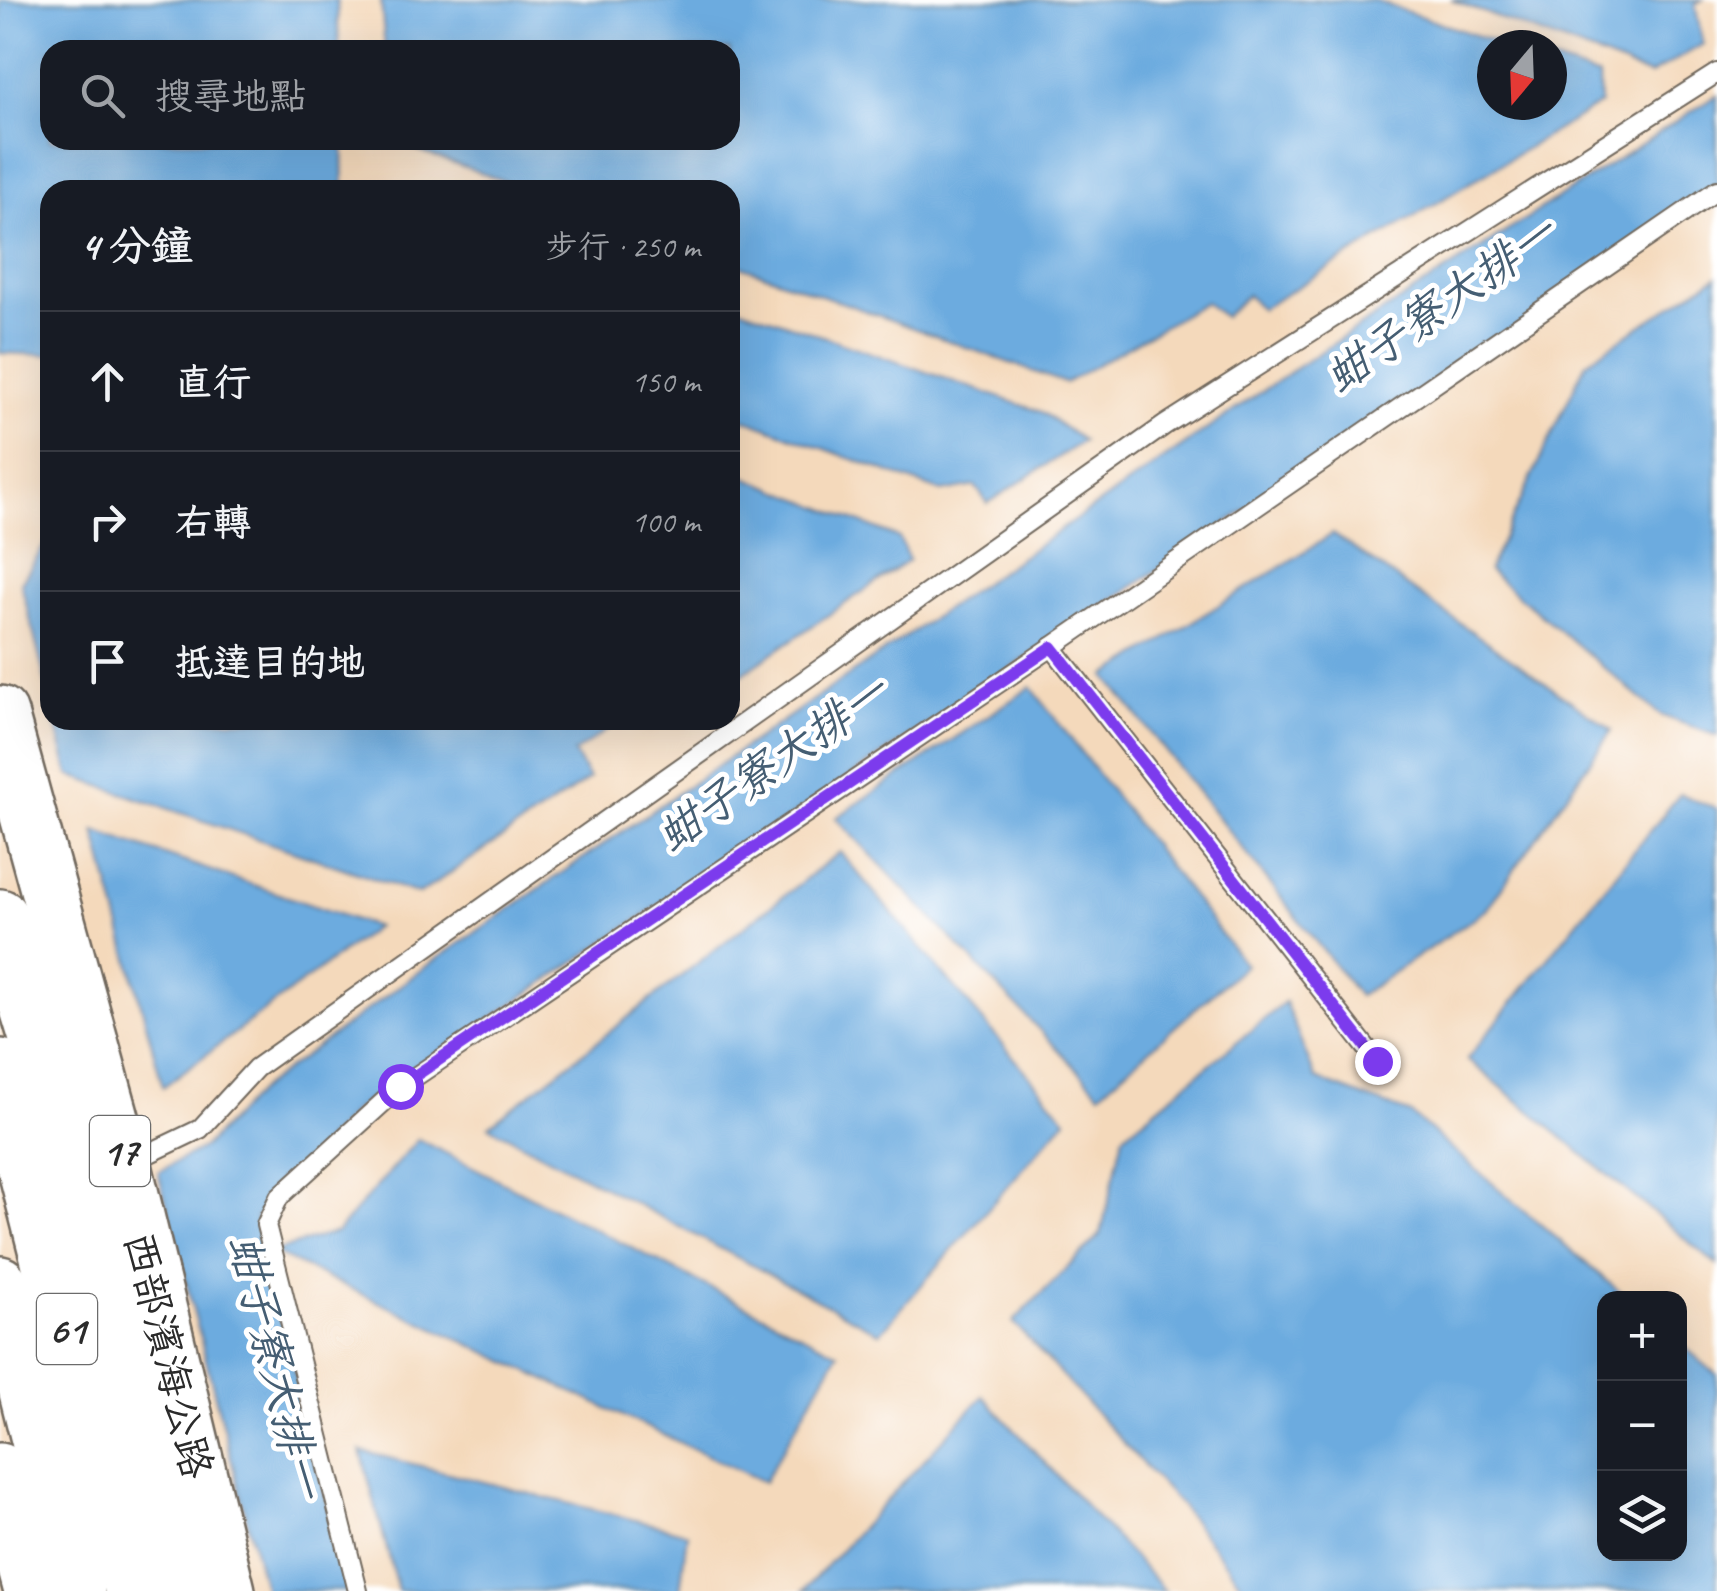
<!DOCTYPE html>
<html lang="zh-TW">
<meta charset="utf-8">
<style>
:root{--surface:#171b24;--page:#242831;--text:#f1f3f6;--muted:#9ea1a6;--line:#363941}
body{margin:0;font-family:Caveat,"LXGW WenKai TC",sans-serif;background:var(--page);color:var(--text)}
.controls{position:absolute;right:30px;bottom:30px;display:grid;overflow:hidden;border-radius:20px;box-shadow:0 10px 40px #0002}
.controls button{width:90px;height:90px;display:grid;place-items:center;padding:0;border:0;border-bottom:2px solid var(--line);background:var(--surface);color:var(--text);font:50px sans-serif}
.compass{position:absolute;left:1477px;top:30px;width:90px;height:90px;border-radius:50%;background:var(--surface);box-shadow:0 10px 40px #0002;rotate:199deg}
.stop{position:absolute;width:30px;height:30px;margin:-22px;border:8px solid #7c3aed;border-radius:50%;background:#fff}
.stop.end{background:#7c3aed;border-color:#fff;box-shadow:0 2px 10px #0008}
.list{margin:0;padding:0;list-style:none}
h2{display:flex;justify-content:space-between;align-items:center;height:130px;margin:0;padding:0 40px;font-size:42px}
h2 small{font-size:32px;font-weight:400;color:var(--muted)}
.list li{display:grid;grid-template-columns:65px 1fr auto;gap:30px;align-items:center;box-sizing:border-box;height:140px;padding:0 40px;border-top:2px solid var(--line)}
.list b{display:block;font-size:38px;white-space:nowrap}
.list em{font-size:32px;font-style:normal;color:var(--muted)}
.icon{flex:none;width:55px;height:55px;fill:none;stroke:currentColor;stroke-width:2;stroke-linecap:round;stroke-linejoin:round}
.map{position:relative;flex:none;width:1717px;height:1591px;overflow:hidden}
.search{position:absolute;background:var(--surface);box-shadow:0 10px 40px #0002;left:40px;top:40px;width:700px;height:110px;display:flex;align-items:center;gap:25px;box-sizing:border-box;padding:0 35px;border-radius:30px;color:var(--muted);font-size:38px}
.panel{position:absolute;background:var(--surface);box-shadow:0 10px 40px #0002;left:40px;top:180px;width:700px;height:550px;border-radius:30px}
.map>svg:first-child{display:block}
</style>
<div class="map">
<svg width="1717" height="1591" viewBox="0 0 1717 1591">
<rect width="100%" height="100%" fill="#fff"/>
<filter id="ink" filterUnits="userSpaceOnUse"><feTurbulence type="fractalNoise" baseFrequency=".01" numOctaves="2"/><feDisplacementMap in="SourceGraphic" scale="20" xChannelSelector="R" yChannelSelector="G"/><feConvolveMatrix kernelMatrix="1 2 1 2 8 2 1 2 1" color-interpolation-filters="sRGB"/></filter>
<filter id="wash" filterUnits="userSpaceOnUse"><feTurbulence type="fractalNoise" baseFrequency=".0048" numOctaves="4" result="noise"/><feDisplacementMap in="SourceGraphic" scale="40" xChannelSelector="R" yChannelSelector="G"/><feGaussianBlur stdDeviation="2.25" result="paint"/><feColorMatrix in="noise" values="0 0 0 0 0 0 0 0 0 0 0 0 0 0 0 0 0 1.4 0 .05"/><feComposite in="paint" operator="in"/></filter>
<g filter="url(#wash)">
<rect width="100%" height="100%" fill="#f4d9bb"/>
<g fill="#6cabdf" stroke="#4c6b85" stroke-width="2.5">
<path d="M 0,0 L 337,0 L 339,50 L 50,50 L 50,140 L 343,140 L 344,190 L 50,190 L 50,355 L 0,353 Z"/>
<path d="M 381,0 L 1373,0 L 1504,45 L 1492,45 L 1492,105 L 1552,105 L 1552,61 L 1599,77 L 1600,104 L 1261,309 L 1247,295 L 1224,317 L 1205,302 L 1065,383 L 730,262 L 730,190 L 529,190 L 392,141 L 730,140 L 730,50 L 385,50 Z"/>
<path d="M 1451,0 L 1702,0 L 1695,4 L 1703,44 L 1650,75 Z"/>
<path d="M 1717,95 L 1717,193 L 355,1110 L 256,1218 L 350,1591 L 265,1591 L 158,1172 L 204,1147 L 263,1087 L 425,967 L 1302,364 Z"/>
<path d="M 1717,276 L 1717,736 L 1660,715 L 1488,570 L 1586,362 Z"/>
<path d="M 730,304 L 1042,412 L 1083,441 L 988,503 L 975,486 L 942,492 L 730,414 Z"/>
<path d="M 730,471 L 899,538 L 909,560 L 730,682 Z"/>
<path d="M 1333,534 L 1612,730 L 1486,910 L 1359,996 L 1106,676 Z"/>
<path d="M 46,543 L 50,543 L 50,699 L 21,583 Z"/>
<path d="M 1031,687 L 1245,965 L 1100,1093 L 836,818 Z"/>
<path d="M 55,720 L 621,720 L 574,753 L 589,779 L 419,894 L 69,775 Z"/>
<path d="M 1680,794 L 1717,809 L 1717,1265 L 1467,1059 Z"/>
<path d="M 95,831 L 376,927 L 163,1087 Z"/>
<path d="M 840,852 L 1066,1119 L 880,1333 L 489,1126 Z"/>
<path d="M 1285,1002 L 1316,1079 L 1411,1114 L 1627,1298 L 1604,1298 L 1604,1554 L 1680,1554 L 1680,1343 L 1717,1375 L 1717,1591 L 1247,1591 L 1181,1506 L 1013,1322 L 1101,1234 L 1123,1136 Z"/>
<path d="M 418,1139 L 838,1353 L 764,1482 L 272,1252 L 337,1232 Z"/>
<path d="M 983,1396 L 1165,1591 L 803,1591 Z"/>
<path d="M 361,1451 L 687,1533 L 680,1591 L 398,1591 Z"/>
</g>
</g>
<g filter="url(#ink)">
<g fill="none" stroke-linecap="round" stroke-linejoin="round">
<g stroke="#71685d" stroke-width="22">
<g id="service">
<path d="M 1052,647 L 1377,1061"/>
<path d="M 129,1163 L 200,1129 L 256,1068 L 1165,425 L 1717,73"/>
<path d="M 358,1591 L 266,1225 L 279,1197 L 400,1087 L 1052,647 L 1717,190"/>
</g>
</g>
<g stroke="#71685d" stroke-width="60">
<path id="primary" d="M 0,714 L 121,1154 L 227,1591"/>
</g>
<g stroke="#71685d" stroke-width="60">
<g id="trunk">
<path d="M 0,917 L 65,1129 L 178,1591"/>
<path d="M 0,1067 L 133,1591"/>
<path d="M 0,1284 L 77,1591"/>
<path d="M 0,1471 L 32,1591"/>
</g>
</g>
<use href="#service" stroke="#fff" stroke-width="18"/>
<use href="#primary" stroke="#fff" stroke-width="55"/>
<use href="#trunk" stroke="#fff" stroke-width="55"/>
</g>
</g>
<g fill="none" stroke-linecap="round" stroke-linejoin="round" filter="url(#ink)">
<path stroke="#7c3aed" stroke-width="12" d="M 400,1086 L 1052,647 L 1377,1061"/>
</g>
<g text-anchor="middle" stroke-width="10" stroke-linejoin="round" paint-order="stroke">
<g fill="#fff" stroke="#6b6b6b" stroke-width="2.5">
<rect x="90" y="1116" width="60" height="70" rx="8"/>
<rect x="37" y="1294" width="60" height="70" rx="8"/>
</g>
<g font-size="40" font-weight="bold" fill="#2b2b2b">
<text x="120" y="1165">17</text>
<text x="67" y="1343">61</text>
</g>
<g font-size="42" fill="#2b2b2b" stroke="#fff">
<text transform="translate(169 1355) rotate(76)" y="15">西部濱海公路</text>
</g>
<g font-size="45" font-style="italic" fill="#455e73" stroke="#fff">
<text transform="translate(1440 304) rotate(-35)" y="16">蚶子寮大排一</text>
<text transform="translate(772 763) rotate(-35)" y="16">蚶子寮大排一</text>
<text transform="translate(277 1366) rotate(76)" y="16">蚶子寮大排一</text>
</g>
</g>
</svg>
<div class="controls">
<button>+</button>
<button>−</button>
<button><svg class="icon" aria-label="layers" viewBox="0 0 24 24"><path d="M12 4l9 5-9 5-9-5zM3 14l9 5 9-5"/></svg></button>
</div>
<svg class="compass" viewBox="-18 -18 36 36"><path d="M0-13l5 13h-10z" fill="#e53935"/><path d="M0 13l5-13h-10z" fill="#9ea1a6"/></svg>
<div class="stop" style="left:400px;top:1086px"></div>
<div class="stop end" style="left:1377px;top:1061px"></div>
<div class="search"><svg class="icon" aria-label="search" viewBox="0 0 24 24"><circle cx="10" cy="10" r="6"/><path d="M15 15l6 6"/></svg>搜尋地點</div>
<section class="panel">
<h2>4 分鐘<small>步行 · 250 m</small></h2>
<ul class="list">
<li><svg class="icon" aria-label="ahead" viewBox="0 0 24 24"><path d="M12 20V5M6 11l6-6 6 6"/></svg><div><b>直行</b></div><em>150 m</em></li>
<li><svg class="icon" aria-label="right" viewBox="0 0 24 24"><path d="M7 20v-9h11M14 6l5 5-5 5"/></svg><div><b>右轉</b></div><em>100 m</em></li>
<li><svg class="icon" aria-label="arrive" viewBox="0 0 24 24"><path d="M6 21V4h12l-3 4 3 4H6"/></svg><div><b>抵達目的地</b></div></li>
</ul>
</section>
</div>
